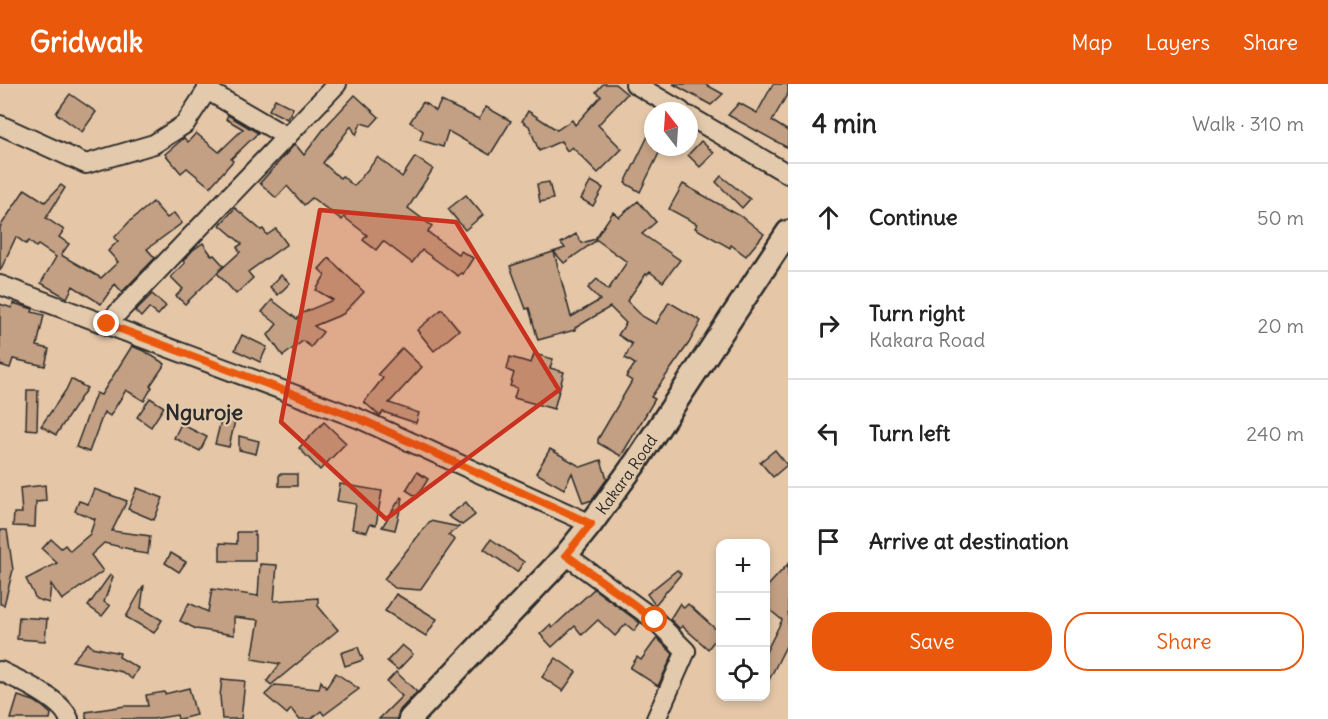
<!DOCTYPE html>
<meta charset="utf-8">
<style>
:root{--surface:#fff;--page:#f2f2f2;--text:#222;--muted:#767676;--line:#e0e0e0;--accent:#ea580c}
body{margin:0;font-family:Delius,sans-serif;background:var(--page);color:var(--text)}
.controls{position:absolute;right:18px;bottom:18px;display:grid;overflow:hidden;border-radius:12px;box-shadow:0 3px 9px #0003}
.controls button{width:54px;height:54px;display:grid;place-items:center;padding:0;border:0;border-bottom:2px solid var(--line);background:var(--surface);color:var(--text);font:30px sans-serif}
.compass{position:absolute;left:644px;top:18px;width:54px;height:54px;border-radius:50%;background:var(--surface);box-shadow:0 3px 9px #0003;rotate:343deg}
.stop{position:absolute;width:18px;height:18px;margin:-14px;border:4px solid #ea580c;border-radius:50%;background:#fff}
.stop.end{background:#ea580c;border-color:#fff;box-shadow:0 2px 6px #0008}
.list{margin:0;padding:0;list-style:none}
h2{display:flex;justify-content:space-between;align-items:center;height:78px;margin:0;padding:0 24px;font-size:26px}
h2 small{font-size:20px;font-weight:400;color:var(--muted)}
.list li{display:grid;grid-template-columns:39px 1fr auto;gap:18px;align-items:center;box-sizing:border-box;height:108px;padding:0 24px;border-top:2px solid var(--line)}
.list b{display:block;font-size:22px;white-space:nowrap}
.list p{margin:0;font-size:20px;white-space:nowrap;color:var(--muted)}
.list em{font-size:20px;font-style:normal;color:var(--muted)}
.actions{display:flex;gap:12px;padding:18px 24px}
.actions a{flex:1;padding:14px 0;border:2px solid var(--accent);border-radius:24px;text-align:center;font-size:21px;color:var(--accent)}
.actions .main{background:var(--accent);color:#fff}
.icon{flex:none;width:33px;height:33px;fill:none;stroke:currentColor;stroke-width:2;stroke-linecap:round;stroke-linejoin:round}
.map{position:relative;flex:none;width:788px;height:635px;overflow:hidden}
header{display:flex;align-items:center;gap:36px;box-sizing:border-box;height:84px;padding:0 30px;background:var(--accent);color:#fff}
header strong{font-size:28px}
nav{display:flex;gap:33px;margin-inline-start:auto;font-size:21px}
main{display:flex}
aside{flex:1;background:var(--surface)}
.map>svg:first-child{display:block}
</style>
<header>
<strong>Gridwalk</strong>
<nav><a>Map</a><a>Layers</a><a>Share</a></nav>
</header>
<main>
<div class="map">
<svg width="788" height="635" viewBox="0 0 788 635">
<rect width="100%" height="100%" fill="#e5c7a8"/>
<filter id="ink" filterUnits="userSpaceOnUse"><feTurbulence type="fractalNoise" baseFrequency=".0167" numOctaves="2"/><feDisplacementMap in="SourceGraphic" scale="12" xChannelSelector="R" yChannelSelector="G"/><feConvolveMatrix kernelMatrix="1 2 1 2 8 2 1 2 1" color-interpolation-filters="sRGB"/></filter>
<g filter="url(#ink)">
<g fill="#c3a083" stroke="#2b2b2b" stroke-width="1.5" fill-rule="evenodd">
<path d="M 603,0 L 615,0 L 627,10 L 598,41 L 622,65 L 598,89 L 572,63 L 567,67 L 561,57 L 539,67 L 529,42 L 522,37 L 528,27 L 557,46 L 572,36 L 575,41 L 601,12 L 596,8 Z"/>
<path d="M 673,0 L 705,0 L 723,10 L 711,21 Z"/>
<path d="M 773,0 L 788,0 L 788,9 L 772,37 L 788,47 L 788,64 L 728,31 L 739,19 L 757,29 Z"/>
<path d="M 70,10 L 96,28 L 82,48 L 56,29 Z"/>
<path d="M 355,11 L 379,33 L 371,42 L 361,39 L 356,51 L 351,42 L 323,79 L 340,94 L 342,92 L 354,102 L 378,73 L 402,93 L 415,73 L 433,85 L 408,124 L 432,142 L 428,148 L 459,171 L 461,167 L 473,174 L 463,190 L 461,189 L 458,192 L 422,166 L 412,179 L 383,157 L 376,166 L 363,156 L 367,151 L 344,133 L 342,136 L 312,114 L 304,121 L 287,102 L 276,114 L 260,99 L 295,60 L 304,71 L 326,42 Z"/>
<path d="M 275,15 L 293,24 L 287,35 L 269,26 Z"/>
<path d="M 441,17 L 479,35 L 486,23 L 511,37 L 490,71 L 448,47 L 443,63 L 420,56 L 423,47 L 410,38 L 423,18 L 436,27 Z"/>
<path d="M 228,31 L 258,49 L 231,75 L 233,77 L 210,103 L 187,84 L 181,89 L 165,70 L 184,54 L 188,58 L 196,49 L 219,68 L 243,45 L 226,35 Z"/>
<path d="M 653,42 L 653,63 L 662,63 L 640,108 L 625,99 Z"/>
<path d="M 701,57 L 714,69 L 700,83 L 688,71 Z"/>
<path d="M 721,92 L 750,115 L 742,124 L 716,98 Z"/>
<path d="M 591,97 L 603,104 L 593,122 L 581,115 Z"/>
<path d="M 549,98 L 553,115 L 540,118 L 537,100 Z"/>
<path d="M 683,100 L 744,134 L 764,150 L 746,172 L 731,161 L 730,164 L 695,144 L 697,140 L 669,125 Z"/>
<path d="M 61,101 L 65,104 L 46,134 L 64,146 L 59,153 L 69,160 L 61,171 L 101,194 L 118,178 L 108,167 L 118,157 L 114,154 L 130,137 L 153,118 L 167,134 L 174,129 L 182,139 L 147,165 L 155,174 L 122,208 L 115,200 L 101,220 L 73,202 L 67,214 L 41,199 L 56,173 L 38,161 L 36,163 L 29,157 L 26,160 L 16,153 L 0,187 L 0,143 L 25,105 L 45,118 Z"/>
<path d="M 466,111 L 483,131 L 465,146 L 448,125 Z"/>
<path d="M 638,117 L 656,138 L 642,150 L 680,176 L 663,198 L 650,188 L 647,191 L 646,190 L 627,217 L 642,232 L 656,240 L 669,218 L 701,237 L 689,259 L 651,313 L 655,315 L 621,372 L 598,359 L 598,355 L 632,297 L 626,293 L 635,280 L 625,274 L 632,260 L 618,251 L 626,239 L 610,223 L 575,244 L 575,246 L 538,256 L 529,224 L 526,225 L 510,182 L 565,164 L 561,159 L 576,150 L 582,159 L 595,155 L 613,128 L 619,133 ZM 597,156 L 627,178 L 608,206 L 597,195 L 588,204 L 600,216 L 571,233 L 554,168 L 564,179 Z"/>
<path d="M 235,124 L 261,146 L 263,145 L 267,151 L 276,145 L 287,160 L 248,188 L 253,194 L 236,210 L 217,189 L 240,168 L 237,163 L 242,160 L 220,141 Z"/>
<path d="M 203,159 L 212,172 L 214,171 L 224,182 L 185,220 L 176,212 L 183,205 L 171,193 L 185,179 L 183,177 L 193,166 Z"/>
<path d="M 329,174 L 364,208 L 343,230 L 314,242 L 323,248 L 311,263 L 303,257 L 283,272 L 268,251 L 277,240 L 262,228 L 272,216 L 297,235 L 302,229 L 333,216 L 316,206 L 325,191 L 319,185 Z"/>
<path d="M 281,191 L 290,199 L 278,211 L 270,203 Z"/>
<path d="M 152,210 L 166,222 L 158,231 L 149,224 L 141,233 L 135,227 Z"/>
<path d="M 13,219 L 33,225 L 32,228 L 44,231 L 37,262 L 49,265 L 45,282 L 13,275 L 10,284 L 0,281 L 0,220 L 12,224 Z"/>
<path d="M 442,225 L 459,246 L 434,267 L 417,246 Z"/>
<path d="M 242,251 L 267,263 L 260,278 L 235,266 Z"/>
<path d="M 132,262 L 146,268 L 165,280 L 150,302 L 152,303 L 144,317 L 126,306 L 110,332 L 104,328 L 89,368 L 76,363 L 96,309 L 101,311 Z"/>
<path d="M 402,264 L 422,283 L 389,319 L 419,329 L 416,339 L 383,328 L 380,332 L 364,318 L 383,294 L 378,290 Z"/>
<path d="M 534,270 L 553,275 L 550,284 L 564,288 L 554,325 L 514,314 L 517,304 L 510,302 L 514,289 L 507,286 L 510,273 L 531,279 Z"/>
<path d="M 71,295 L 87,304 L 56,351 L 41,342 L 66,306 Z"/>
<path d="M 27,306 L 38,306 L 37,346 L 26,345 Z"/>
<path d="M 150,314 L 164,323 L 151,343 L 137,333 Z"/>
<path d="M 223,329 L 236,332 L 229,363 L 215,360 Z"/>
<path d="M 324,338 L 346,359 L 320,386 L 299,364 Z"/>
<path d="M 181,340 L 207,353 L 200,367 L 174,354 Z"/>
<path d="M 239,352 L 259,357 L 256,370 L 239,366 Z"/>
<path d="M 550,365 L 581,383 L 601,376 L 607,395 L 592,416 L 583,419 L 572,389 L 564,405 L 536,389 Z"/>
<path d="M 775,366 L 787,381 L 773,393 L 760,378 Z"/>
<path d="M 417,388 L 428,395 L 417,413 L 406,406 Z"/>
<rect x="279" y="390" width="18" height="12"/>
<path d="M 340,400 L 382,407 L 376,441 L 370,440 L 367,448 L 352,445 L 356,420 L 337,417 Z"/>
<path d="M 45,401 L 46,417 L 36,418 L 35,443 L 13,442 L 14,429 L 22,429 L 20,404 Z"/>
<path d="M 137,404 L 163,414 L 154,436 L 128,425 Z"/>
<path d="M 94,405 L 127,417 L 112,447 L 150,452 L 148,470 L 133,468 L 134,466 L 104,459 L 91,471 L 103,487 L 62,516 L 51,500 L 49,519 L 36,515 L 26,495 L 57,479 L 42,465 L 51,455 L 61,464 L 65,461 L 70,467 L 90,450 L 95,435 L 75,427 L 79,417 L 88,420 Z"/>
<path d="M 401,413 L 403,414 L 395,446 L 382,443 Z"/>
<path d="M 466,418 L 475,431 L 462,441 L 448,432 Z"/>
<path d="M 430,437 L 459,443 L 448,451 L 455,456 L 420,506 L 395,504 L 384,495 Z"/>
<path d="M 0,446 L 7,446 L 13,486 L 4,521 L 0,520 Z"/>
<path d="M 237,448 L 255,448 L 255,477 L 220,477 L 220,459 L 237,460 Z"/>
<path d="M 491,455 L 524,478 L 517,488 L 484,465 Z"/>
<path d="M 171,469 L 186,478 L 179,488 L 165,479 Z"/>
<path d="M 260,480 L 277,481 L 274,517 L 318,514 L 318,522 L 338,546 L 271,601 L 267,597 L 280,580 L 252,575 L 259,536 L 234,533 L 234,551 L 196,545 L 180,537 L 189,519 L 208,528 L 212,505 L 258,512 Z"/>
<path d="M 788,480 L 788,558 L 765,604 L 765,570 L 782,536 L 765,522 L 765,505 Z"/>
<path d="M 677,486 L 681,490 L 655,521 L 647,510 Z"/>
<path d="M 110,491 L 113,493 L 104,518 L 110,522 L 102,532 L 88,522 Z"/>
<path d="M 144,501 L 141,524 L 162,536 L 154,549 L 126,533 Z"/>
<path d="M 594,505 L 640,539 L 634,547 L 626,540 L 615,552 L 598,536 L 582,551 L 575,542 L 552,563 L 540,550 L 550,541 L 552,544 Z"/>
<path d="M 396,510 L 437,535 L 426,552 L 385,527 Z"/>
<path d="M 680,519 L 684,524 L 688,520 L 720,549 L 708,565 L 682,542 L 680,545 L 670,535 Z"/>
<path d="M 19,533 L 47,535 L 45,557 L 17,555 Z"/>
<path d="M 657,554 L 673,570 L 658,602 L 630,584 L 637,573 L 641,576 Z"/>
<path d="M 88,559 L 92,563 L 120,569 L 119,573 L 138,584 L 132,595 L 122,588 L 72,577 Z"/>
<path d="M 402,561 L 413,570 L 398,586 L 387,577 Z"/>
<path d="M 358,563 L 363,576 L 345,582 L 341,569 Z"/>
<path d="M 556,574 L 576,588 L 563,607 L 542,593 Z"/>
<path d="M 396,588 L 417,608 L 400,626 L 397,635 L 379,635 L 402,612 L 387,598 Z"/>
<path d="M 336,589 L 359,605 L 324,631 L 321,627 L 311,635 L 299,635 L 291,625 L 287,630 L 265,611 L 275,601 L 319,605 L 321,597 L 326,604 Z"/>
<path d="M 222,595 L 245,597 L 241,635 L 222,635 L 220,612 Z"/>
<path d="M 189,604 L 196,631 L 180,635 L 178,635 L 177,631 L 153,635 L 86,635 L 86,628 L 125,622 L 148,622 L 146,611 L 164,608 L 165,610 Z"/>
<path d="M 18,612 L 34,617 L 43,623 L 51,630 L 50,635 L 11,635 Z"/>
</g>
<g fill="none" stroke-linecap="round" stroke-linejoin="round">
<g stroke="#2b2b2b" stroke-width="22">
<g id="minor">
<path d="M 635,0 L 681,27"/>
<path d="M 207,6 L 287,53"/>
<path d="M 689,32 L 788,90"/>
<path d="M 0,41 L 86,80 L 154,60 L 185,40 L 207,6 L 207,0"/>
<path d="M 0,201 L 360,335 L 591,440"/>
<path d="M 107,240 L 337,0"/>
<path d="M 566,471 L 655,536 L 686,567 L 656,635"/>
<path d="M 0,587 C 19,596 62,615 69,635"/>
</g>
</g>
<g stroke="#2b2b2b" stroke-width="27">
<g id="tertiary">
<path id="s1" d="M 410,635 L 566,471 L 591,440 L 636,378 L 788,148"/>
</g>
</g>
<use href="#minor" stroke="#e4caac" stroke-width="18"/>
<use href="#tertiary" stroke="#e4caac" stroke-width="22"/>
</g>
</g>
<g fill="none" stroke-linecap="round" stroke-linejoin="round" filter="url(#ink)">
<path stroke="#ea580c" stroke-width="8" d="M 107,240 L 360,335 L 591,440 L 566,471 L 655,536"/>
</g>
<path fill="#c8321e" fill-opacity="0.2" stroke="#c8321e" stroke-width="4.5" stroke-linejoin="round" d="M 320,126 L 456,138 L 559,306 L 386,435 L 281,338 Z"/>
<g text-anchor="middle" stroke-width="4.5" stroke-linejoin="round" paint-order="stroke">
<g font-size="16" fill="#2b2b2b" stroke="#e4caac">
<text dy="6" stroke="none"><textPath href="#s1" startOffset="327">Kakara Road</textPath></text>
</g>
<g font-size="22" font-weight="bold" fill="#2b2b2b" stroke="#e4caac">
<text x="204" y="336">Nguroje</text>
</g>
</g>
</svg>
<div class="controls">
<button>+</button>
<button>−</button>
<button><svg class="icon" aria-label="locate" viewBox="0 0 24 24"><circle cx="12" cy="12" r="6"/><path d="M12 2v4M12 18v4M2 12h4M18 12h4"/></svg></button>
</div>
<svg class="compass" viewBox="-18 -18 36 36"><path d="M0-13l5 13h-10z" fill="#e53935"/><path d="M0 13l5-13h-10z" fill="#767676"/></svg>
<div class="stop" style="left:655px;top:536px"></div>
<div class="stop end" style="left:107px;top:240px"></div>
</div>
<aside>
<h2>4 min<small>Walk · 310 m</small></h2>
<ul class="list">
<li><svg class="icon" aria-label="ahead" viewBox="0 0 24 24"><path d="M12 20V5M6 11l6-6 6 6"/></svg><div><b>Continue</b></div><em>50 m</em></li>
<li><svg class="icon" aria-label="right" viewBox="0 0 24 24"><path d="M7 20v-9h11M14 6l5 5-5 5"/></svg><div><b>Turn right</b><p>Kakara Road</p></div><em>20 m</em></li>
<li><svg class="icon" aria-label="left" viewBox="0 0 24 24"><path d="M17 20v-9H6M10 6l-5 5 5 5"/></svg><div><b>Turn left</b></div><em>240 m</em></li>
<li><svg class="icon" aria-label="arrive" viewBox="0 0 24 24"><path d="M6 21V4h12l-3 4 3 4H6"/></svg><div><b>Arrive at destination</b></div></li>
</ul>
<div class="actions"><a class="main">Save</a><a>Share</a></div>
</aside>
</main>
